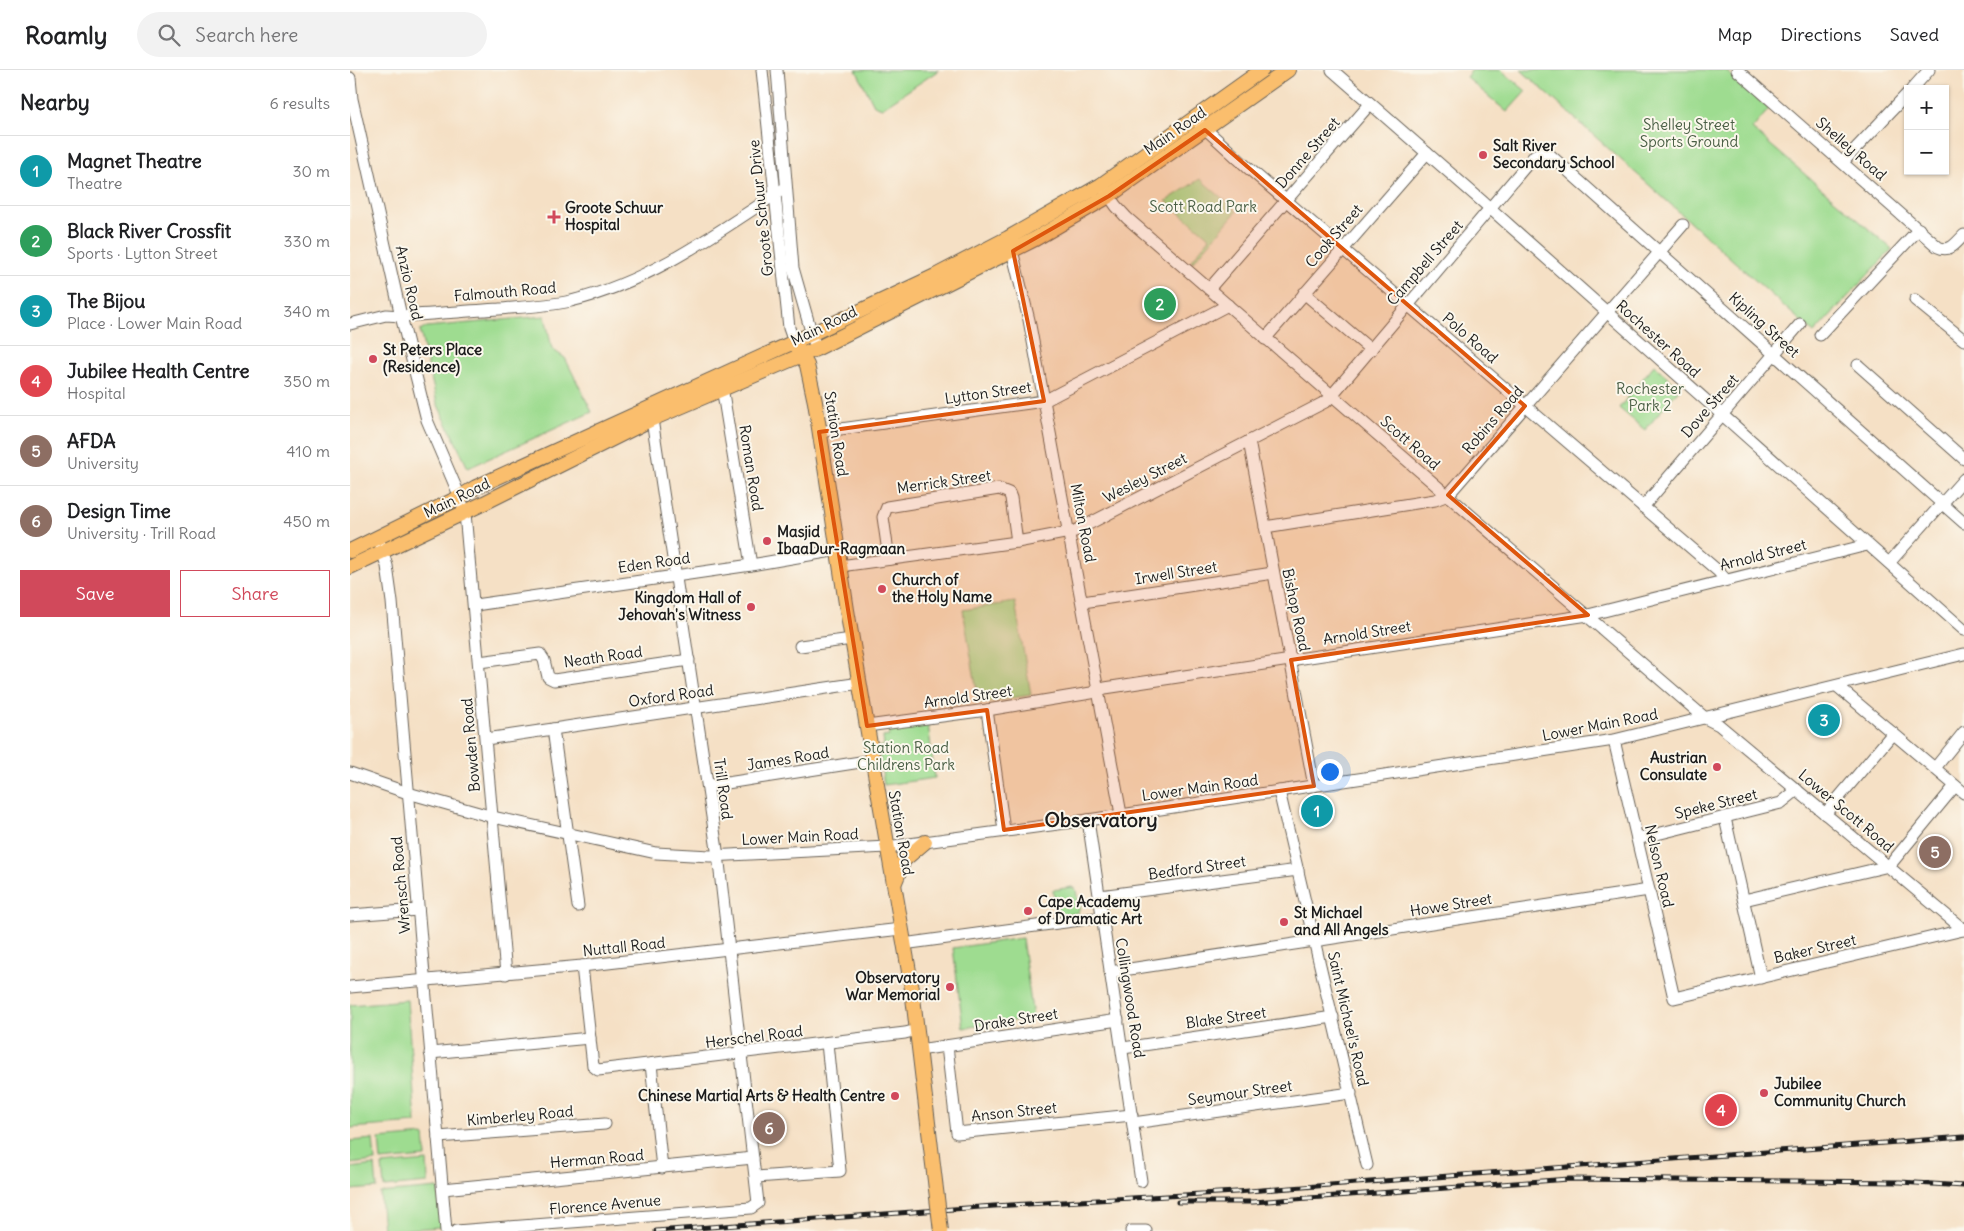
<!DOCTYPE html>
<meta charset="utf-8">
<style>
:root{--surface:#fff;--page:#f2f2f2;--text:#202124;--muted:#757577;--line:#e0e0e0;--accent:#d1495b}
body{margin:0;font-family:Delius,sans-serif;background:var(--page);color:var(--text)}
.controls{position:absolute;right:15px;top:15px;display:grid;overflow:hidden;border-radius:0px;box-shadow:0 1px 4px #0004}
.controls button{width:45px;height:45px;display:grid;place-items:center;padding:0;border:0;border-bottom:1px solid var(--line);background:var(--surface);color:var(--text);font:25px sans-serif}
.you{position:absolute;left:979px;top:701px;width:18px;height:18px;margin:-12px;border:4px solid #fff;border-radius:50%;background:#1a73e8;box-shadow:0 0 0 8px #1a73e833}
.badge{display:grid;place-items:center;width:32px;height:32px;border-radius:50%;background:var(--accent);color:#fff;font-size:16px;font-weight:700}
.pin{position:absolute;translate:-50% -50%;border:2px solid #fff;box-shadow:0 1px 5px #0006}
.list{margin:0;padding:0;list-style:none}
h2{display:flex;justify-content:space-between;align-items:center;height:65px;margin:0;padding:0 20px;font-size:21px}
h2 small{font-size:16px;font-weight:400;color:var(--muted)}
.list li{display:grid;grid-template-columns:32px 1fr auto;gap:15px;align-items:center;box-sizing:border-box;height:70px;padding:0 20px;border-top:1px solid var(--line)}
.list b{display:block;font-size:19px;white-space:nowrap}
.list p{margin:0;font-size:16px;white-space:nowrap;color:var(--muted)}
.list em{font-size:16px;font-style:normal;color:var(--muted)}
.actions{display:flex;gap:10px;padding:15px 20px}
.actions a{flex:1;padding:11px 0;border:1px solid var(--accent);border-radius:0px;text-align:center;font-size:18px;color:var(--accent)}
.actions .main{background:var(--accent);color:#fff}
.icon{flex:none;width:28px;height:28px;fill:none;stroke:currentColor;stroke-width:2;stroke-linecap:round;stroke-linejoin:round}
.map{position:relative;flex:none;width:1614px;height:1161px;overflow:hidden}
header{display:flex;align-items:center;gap:30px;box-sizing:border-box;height:70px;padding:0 25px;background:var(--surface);border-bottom:1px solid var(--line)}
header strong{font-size:24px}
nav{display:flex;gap:28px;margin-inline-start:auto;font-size:18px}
.search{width:350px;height:45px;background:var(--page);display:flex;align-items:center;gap:12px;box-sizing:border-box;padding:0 18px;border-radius:28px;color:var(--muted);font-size:19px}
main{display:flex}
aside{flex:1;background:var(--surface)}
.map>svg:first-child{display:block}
</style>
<header>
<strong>Roamly</strong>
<div class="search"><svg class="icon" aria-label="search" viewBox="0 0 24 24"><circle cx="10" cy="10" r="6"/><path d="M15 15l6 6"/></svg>Search here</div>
<nav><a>Map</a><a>Directions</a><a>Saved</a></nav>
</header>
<main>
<aside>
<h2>Nearby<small>6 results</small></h2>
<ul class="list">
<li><span class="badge" style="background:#0f9aa8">1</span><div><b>Magnet Theatre</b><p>Theatre</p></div><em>30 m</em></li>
<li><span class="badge" style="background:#2e9e5b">2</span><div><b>Black River Crossfit</b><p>Sports · Lytton Street</p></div><em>330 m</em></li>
<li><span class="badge" style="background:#0f9aa8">3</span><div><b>The Bijou</b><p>Place · Lower Main Road</p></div><em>340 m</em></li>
<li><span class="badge" style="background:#e0444e">4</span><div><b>Jubilee Health Centre</b><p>Hospital</p></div><em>350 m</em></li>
<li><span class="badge" style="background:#8d6e63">5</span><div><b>AFDA</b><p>University</p></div><em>410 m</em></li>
<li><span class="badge" style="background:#8d6e63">6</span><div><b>Design Time</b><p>University · Trill Road</p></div><em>450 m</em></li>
</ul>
<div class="actions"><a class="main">Save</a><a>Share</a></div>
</aside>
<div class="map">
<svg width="1614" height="1161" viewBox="0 0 1614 1161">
<rect width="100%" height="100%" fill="#fbf7ec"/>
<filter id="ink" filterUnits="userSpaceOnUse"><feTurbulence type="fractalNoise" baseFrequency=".02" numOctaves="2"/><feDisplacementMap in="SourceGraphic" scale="10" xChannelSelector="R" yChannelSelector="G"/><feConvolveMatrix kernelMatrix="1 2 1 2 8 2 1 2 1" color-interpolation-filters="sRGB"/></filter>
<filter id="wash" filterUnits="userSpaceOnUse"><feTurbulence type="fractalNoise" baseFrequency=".0096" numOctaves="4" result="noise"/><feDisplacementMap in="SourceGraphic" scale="20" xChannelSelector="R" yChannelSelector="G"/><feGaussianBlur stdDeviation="1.12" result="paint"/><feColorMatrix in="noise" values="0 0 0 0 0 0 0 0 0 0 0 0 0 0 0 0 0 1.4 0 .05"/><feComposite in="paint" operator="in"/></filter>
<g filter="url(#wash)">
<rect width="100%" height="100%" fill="#f5e0c5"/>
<g fill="#9edc90" stroke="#5d7c56">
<path d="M 506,0 L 589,0 L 532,38 L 524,35 Z"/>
<path d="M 1122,0 L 1151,0 L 1176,21 L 1157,42 L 1116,7 Z"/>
<path d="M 1171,0 L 1375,0 L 1419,39 L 1402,59 L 1542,179 L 1464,263 Z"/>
<path d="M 850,109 L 887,141 L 843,192 L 841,191 L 860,168 L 816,131 Z"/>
<path d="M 195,246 L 202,279 L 215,288 L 242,342 L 118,398 L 87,333 L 70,261 L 77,257 Z"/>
<path d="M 1304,295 L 1330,318 L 1295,360 L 1269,338 Z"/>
<path d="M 665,532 L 681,625 L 629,633 L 613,540 Z"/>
<path d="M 578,654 L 585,708 L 534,715 L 528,677 L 534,676 L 533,667 L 539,666 L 538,659 Z"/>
<path d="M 722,817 L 726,820 L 728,832 L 731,834 L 728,843 L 706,846 L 703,820 Z"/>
<path d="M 672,868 L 683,948 L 613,958 L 603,878 Z"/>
<path d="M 57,930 L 66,1053 L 0,1058 L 0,935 Z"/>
<path d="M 74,1065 L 76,1087 L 31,1091 L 29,1069 Z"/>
<path d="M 23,1069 L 25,1091 L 0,1094 L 0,1071 Z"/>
<path d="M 77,1091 L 78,1113 L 34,1117 L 32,1095 Z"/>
<path d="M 25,1095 L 27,1118 L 0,1120 L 0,1098 Z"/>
<path d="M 88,1118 L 91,1157 L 33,1161 L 30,1123 Z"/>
</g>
</g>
<g filter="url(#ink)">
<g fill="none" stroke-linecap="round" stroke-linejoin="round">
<g stroke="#686157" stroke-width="13">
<g id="minor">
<path d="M 412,0 L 439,258 L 444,272"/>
<path d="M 427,0 L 443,198 L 466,279"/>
<path d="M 982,0 L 1141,139 L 1614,560"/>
<path d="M 1387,0 L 1588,177 C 1600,183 1606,173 1614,165"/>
<path d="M 0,8 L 2,29 L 51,246 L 77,350 L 110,427 L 115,443 L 156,904"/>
<path d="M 1562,19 L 1579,0"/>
<path d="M 849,53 L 897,97 L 1368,501 L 1376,510"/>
<path d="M 1493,92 L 1558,23"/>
<path d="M 755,120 L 766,136 L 777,148 L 1355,648 L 1369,655 L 1614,860"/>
<path d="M 660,172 L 679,250 L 771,744"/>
<path d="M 859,219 L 1020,34"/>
<path d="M 954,223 L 1021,280"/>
<path d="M 1565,230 L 1614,270"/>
<path d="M 0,254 L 36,245 L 51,246 C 84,244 116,241 149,239 C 173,237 197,236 221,231 C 300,212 368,162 435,118"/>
<path d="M 1470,265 L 1569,159"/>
<path d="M 915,269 L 1077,83"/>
<path d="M 1508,295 L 1614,389"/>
<path d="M 371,311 L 401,495"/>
<path d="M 469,362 L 694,331 L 878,235"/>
<path d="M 899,371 L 964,716"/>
<path d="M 1293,437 L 1450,254"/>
<path d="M 915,457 L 1085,430 L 1098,425 L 1333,155"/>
<path d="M 30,474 L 37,496 L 42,532 L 96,1161"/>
<path d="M 539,489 L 533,447 L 537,437 L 649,419 L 659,423 L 661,428 L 667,472"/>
<path d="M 1539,493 L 1614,409"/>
<path d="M 490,496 L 667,472 L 725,461 L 977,331 L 1185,85 L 1192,82 L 1199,84 L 1614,453"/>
<path d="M 733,532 L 923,503"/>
<path d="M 125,535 L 401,495 L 488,480"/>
<path d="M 450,576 L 502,569"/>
<path d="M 129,592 L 190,584 L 194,590 L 198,607 L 204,610 L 339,590"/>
<path d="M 1488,617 L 1614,723"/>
<path d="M 637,640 L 654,760"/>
<path d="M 517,656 L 637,640 L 741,623 L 755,618 L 1238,545 L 1517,475"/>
<path d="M 203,659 L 228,836"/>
<path d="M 136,669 L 510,613"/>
<path d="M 1264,670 L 1324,928 L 1613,860"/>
<path d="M 1585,698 L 1614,662"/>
<path d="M 0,703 L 58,723 L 143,747 L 306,783 L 360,786 L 537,777 L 738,750 L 1264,670 L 1614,584"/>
<path d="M 358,716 L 523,690"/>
<path d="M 929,721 L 1017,1095"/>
<path d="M 1475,744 L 1543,663"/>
<path d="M 1375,748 L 1411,908"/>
<path d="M 738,750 L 791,1111"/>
<path d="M 1287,769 L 1431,733 L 1447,720"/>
<path d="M 1539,796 L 1605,716"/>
<path d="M 750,826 L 948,800"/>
<path d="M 1394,830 L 1539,796"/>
<path d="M 0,845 L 68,840"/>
<path d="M 553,874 L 753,847"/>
<path d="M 232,896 L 243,996 L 248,1000 L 555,963 L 567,960"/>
<path d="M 760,902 L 1299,820"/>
<path d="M 0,917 L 232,896 L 551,859"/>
<path d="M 597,976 L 607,1063 L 782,1045"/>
<path d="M 773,978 L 983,947"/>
<path d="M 569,980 L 768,950"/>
<path d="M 80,983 L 240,968"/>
<path d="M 301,994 L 312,1098"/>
<path d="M 783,1053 L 1001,1023"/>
<path d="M 88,1067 L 255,1054"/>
<path d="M 406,1107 L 490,1101 L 477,973"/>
<path d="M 93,1119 L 403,1088"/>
<path d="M 106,1161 L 401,1138 L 408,1133 L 369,793 L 302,349 L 299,343"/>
<path d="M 781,1161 L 796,1161"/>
</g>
</g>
<g stroke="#686157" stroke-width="16">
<g id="major">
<path d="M 447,278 L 457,295 L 465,332 L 497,540 L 562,919 L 575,1028"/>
<path d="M 0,481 L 110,427 L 126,417 L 444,272 L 585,206 L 658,168 L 751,115 L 912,0"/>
<path d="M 0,497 L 132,434 L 302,349 L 466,279 L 685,169 L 759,126 L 938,0"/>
<path d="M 545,812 L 554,790 L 575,772"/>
</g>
</g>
<use href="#minor" stroke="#fff" stroke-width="11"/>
<use href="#major" stroke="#fabe6d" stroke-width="14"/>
<g stroke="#1c1c1c" stroke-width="5">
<g id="rail">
<path d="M 828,1132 L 903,1132 L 1219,1109 L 1550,1112 L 1614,1116"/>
<path d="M 306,1161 L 644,1136 L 886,1122 L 1614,1067"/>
</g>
</g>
<use href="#rail" stroke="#fbf7ec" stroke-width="3" stroke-dasharray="9" stroke-linecap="butt"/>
<g stroke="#686157" stroke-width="16" stroke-linecap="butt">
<path id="major-bridge" d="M 575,1028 L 591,1161"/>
</g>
<use href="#major-bridge" stroke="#fabe6d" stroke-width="14"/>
</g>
</g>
<path fill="#de560d" fill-opacity="0.2" stroke="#de560d" stroke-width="4" stroke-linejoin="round" d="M 855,60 L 1175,336 L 1098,425 L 1238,545 L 941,590 L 964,716 L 654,760 L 637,640 L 517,656 L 469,362 L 694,331 L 663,181 L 759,126 Z"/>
<g fill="#d1495b" stroke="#fbf7ec" stroke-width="2">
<circle cx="1133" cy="85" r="5"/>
<path d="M201.5 139.5h5v5h5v5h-5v5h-5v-5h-5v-5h5z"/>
<circle cx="23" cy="289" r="5"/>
<circle cx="417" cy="471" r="5"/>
<circle cx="532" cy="519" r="5"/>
<circle cx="401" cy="537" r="5"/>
<circle cx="1367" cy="697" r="5"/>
<circle cx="678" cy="841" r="5"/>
<circle cx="934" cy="852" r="5"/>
<circle cx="600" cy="917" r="5"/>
<circle cx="1414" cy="1023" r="5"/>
<circle cx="545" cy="1026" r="5"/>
</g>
<g text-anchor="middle" stroke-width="4" stroke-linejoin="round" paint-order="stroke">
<g font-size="15" fill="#4a5f45" stroke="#fbf7ec">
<text x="1339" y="60">Shelley Street<tspan x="1339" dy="17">Sports Ground</tspan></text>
<text x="853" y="142">Scott Road Park</text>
<text x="1300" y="324">Rochester<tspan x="1300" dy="17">Park 2</tspan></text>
<text x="556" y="683">Station Road<tspan x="556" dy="17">Childrens Park</tspan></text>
</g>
<g font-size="15" fill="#1c1c1c" stroke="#fbf7ec">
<text transform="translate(825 61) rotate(-35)" y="5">Main Road</text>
<text transform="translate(1501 79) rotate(41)" y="5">Shelley Road</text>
<text transform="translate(958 83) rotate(-49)" y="5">Donne Street</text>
<text transform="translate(411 138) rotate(-96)" y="5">Groote Schuur Drive</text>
<text transform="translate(984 166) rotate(-49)" y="5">Cook Street</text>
<text transform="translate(1075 193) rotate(-49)" y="5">Campbell Street</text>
<text transform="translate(59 213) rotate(77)" y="5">Anzio Road</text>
<text transform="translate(155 222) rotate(-5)" y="5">Falmouth Road</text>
<text transform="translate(1414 255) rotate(42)" y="5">Kipling Street</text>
<text transform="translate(474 256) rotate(-26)" y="5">Main Road</text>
<text transform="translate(1120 268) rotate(41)" y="5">Polo Road</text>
<text transform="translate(1308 269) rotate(42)" y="5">Rochester Road</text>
<text transform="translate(638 323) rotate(-8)" y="5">Lytton Street</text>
<text transform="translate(1360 336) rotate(-49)" y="5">Dove Street</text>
<text transform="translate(1143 350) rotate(-49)" y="5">Robins Road</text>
<text transform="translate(486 364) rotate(81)" y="5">Station Road</text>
<text transform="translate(1060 373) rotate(41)" y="5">Scott Road</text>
<text transform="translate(401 398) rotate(81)" y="5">Roman Road</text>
<text transform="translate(795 408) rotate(-27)" y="5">Wesley Street</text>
<text transform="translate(594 412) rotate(-8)" y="5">Merrick Street</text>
<text transform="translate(107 428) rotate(-26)" y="5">Main Road</text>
<text transform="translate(733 453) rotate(79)" y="5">Milton Road</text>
<text transform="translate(1413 485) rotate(-14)" y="5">Arnold Street</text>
<text transform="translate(304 493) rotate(-8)" y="5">Eden Road</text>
<text transform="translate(826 503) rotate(-9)" y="5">Irwell Street</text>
<text transform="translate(946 540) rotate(78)" y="5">Bishop Road</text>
<text transform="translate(1017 563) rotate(-9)" y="5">Arnold Street</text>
<text transform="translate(253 587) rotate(-8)" y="5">Neath Road</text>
<text transform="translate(321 626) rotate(-8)" y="5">Oxford Road</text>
<text transform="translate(618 627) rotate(-8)" y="5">Arnold Street</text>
<text transform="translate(1250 655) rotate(-11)" y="5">Lower Main Road</text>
<text transform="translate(121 675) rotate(-95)" y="5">Bowden Road</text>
<text transform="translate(438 689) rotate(-9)" y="5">James Road</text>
<text transform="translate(850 718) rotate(-8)" y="5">Lower Main Road</text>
<text transform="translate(373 719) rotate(82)" y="5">Trill Road</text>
<text transform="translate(1366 734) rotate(-14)" y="5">Speke Street</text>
<text transform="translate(1496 741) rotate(40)" y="5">Lower Scott Road</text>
<text transform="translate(551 763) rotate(80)" y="5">Station Road</text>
<text transform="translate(450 767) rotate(-3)" y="5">Lower Main Road</text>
<text transform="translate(1309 796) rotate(77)" y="5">Nelson Road</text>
<text transform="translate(847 798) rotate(-8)" y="5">Bedford Street</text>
<text transform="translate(51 815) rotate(-95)" y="5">Wrensch Road</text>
<text transform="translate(1101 835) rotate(-9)" y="5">Howe Street</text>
<text transform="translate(274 877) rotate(-6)" y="5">Nuttall Road</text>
<text transform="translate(1465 879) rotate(-13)" y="5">Baker Street</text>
<text transform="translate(780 928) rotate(81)" y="5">Collingwood Road</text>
<text transform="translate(876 948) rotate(-8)" y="5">Blake Street</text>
<text transform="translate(998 949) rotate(77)" y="5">Saint Michael's Road</text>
<text transform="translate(666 950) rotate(-9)" y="5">Drake Street</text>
<text transform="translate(404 967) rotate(-7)" y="5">Herschel Road</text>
<text transform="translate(890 1023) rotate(-8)" y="5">Seymour Street</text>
<text transform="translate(664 1042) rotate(-6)" y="5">Anson Street</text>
<text transform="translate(170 1046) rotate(-5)" y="5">Kimberley Road</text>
<text transform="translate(247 1089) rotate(-5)" y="5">Herman Road</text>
<text transform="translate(255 1135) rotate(-5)" y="5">Florence Avenue</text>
</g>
<g font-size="15" font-weight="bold" fill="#1c1c1c" stroke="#fbf7ec" text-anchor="start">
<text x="1143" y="81">Salt River<tspan x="1143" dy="17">Secondary School</tspan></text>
<text x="215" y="143">Groote Schuur<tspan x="215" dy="17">Hospital</tspan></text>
<text x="33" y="285">St Peters Place<tspan x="33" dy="17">(Residence)</tspan></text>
<text x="427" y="467">Masjid<tspan x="427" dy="17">IbaaDur-Ragmaan</tspan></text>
<text x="542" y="515">Church of<tspan x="542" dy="17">the Holy Name</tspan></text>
<text x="391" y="533" text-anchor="end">Kingdom Hall of<tspan x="391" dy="17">Jehovah's Witness</tspan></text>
<text x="1357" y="693" text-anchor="end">Austrian<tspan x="1357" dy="17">Consulate</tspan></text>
<text x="688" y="837">Cape Academy<tspan x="688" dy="17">of Dramatic Art</tspan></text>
<text x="944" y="848">St Michael<tspan x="944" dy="17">and All Angels</tspan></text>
<text x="590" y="913" text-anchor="end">Observatory<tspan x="590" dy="17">War Memorial</tspan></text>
<text x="1424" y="1019">Jubilee<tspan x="1424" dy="17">Community Church</tspan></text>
<text x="535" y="1031" text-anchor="end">Chinese Martial Arts &amp; Health Centre</text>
</g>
<g font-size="20" font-weight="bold" fill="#1c1c1c" stroke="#fbf7ec">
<text x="751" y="757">Observatory</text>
</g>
</g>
</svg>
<div class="controls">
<button>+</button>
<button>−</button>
</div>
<div class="you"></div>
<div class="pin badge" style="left:967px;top:741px;background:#0f9aa8">1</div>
<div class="pin badge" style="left:810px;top:234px;background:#2e9e5b">2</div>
<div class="pin badge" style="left:1474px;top:650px;background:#0f9aa8">3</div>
<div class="pin badge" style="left:1371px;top:1040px;background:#e0444e">4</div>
<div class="pin badge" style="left:1585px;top:782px;background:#8d6e63">5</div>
<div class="pin badge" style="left:419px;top:1058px;background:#8d6e63">6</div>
</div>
</main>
